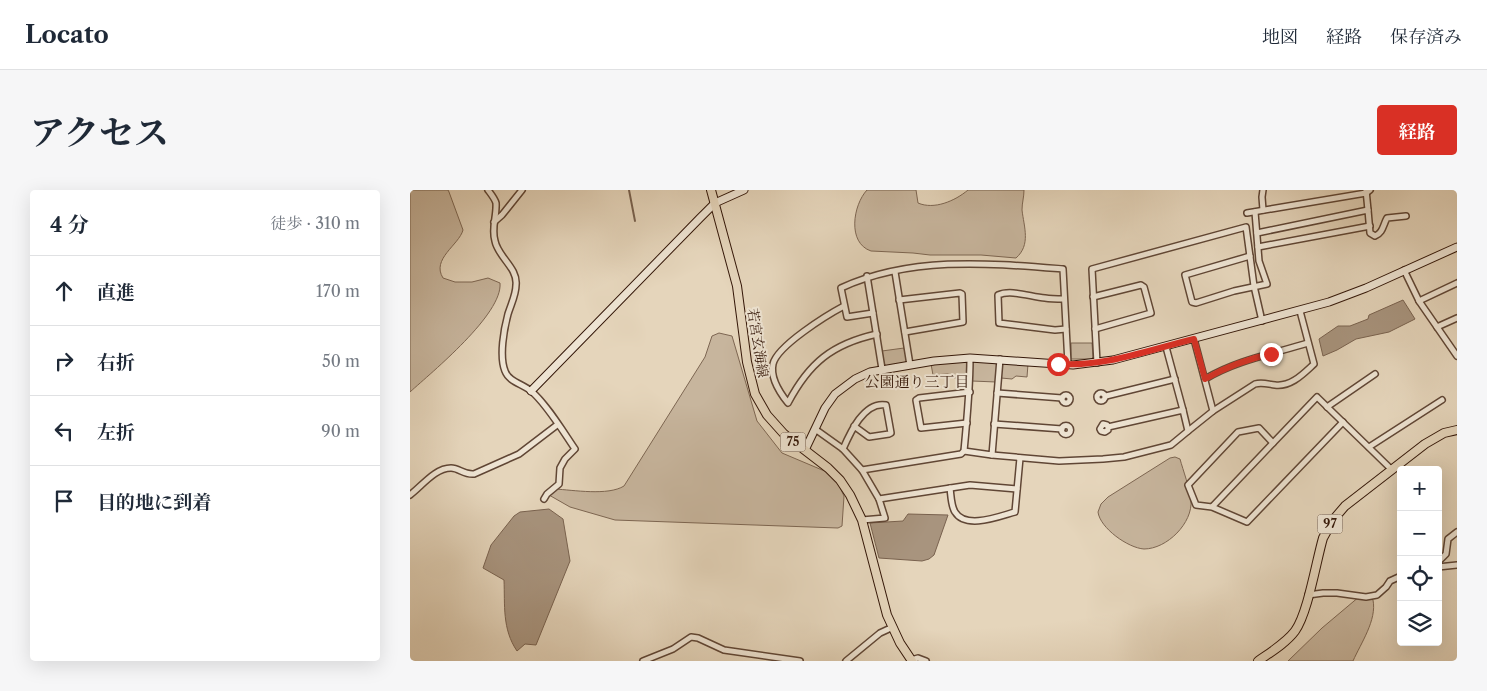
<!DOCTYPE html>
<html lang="ja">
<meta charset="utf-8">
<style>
:root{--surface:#fff;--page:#f6f6f7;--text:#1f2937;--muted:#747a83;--line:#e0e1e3;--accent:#d93025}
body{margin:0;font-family:"Libre Caslon Text","Noto Serif JP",serif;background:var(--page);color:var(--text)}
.controls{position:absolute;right:15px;bottom:15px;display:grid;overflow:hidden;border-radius:5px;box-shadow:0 5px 20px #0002}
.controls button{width:45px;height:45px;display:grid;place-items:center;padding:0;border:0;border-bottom:1px solid var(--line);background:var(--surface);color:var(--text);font:25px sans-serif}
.stop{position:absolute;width:15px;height:15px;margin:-11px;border:4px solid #d93025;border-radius:50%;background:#fff}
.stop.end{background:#d93025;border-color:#fff;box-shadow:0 1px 5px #0008}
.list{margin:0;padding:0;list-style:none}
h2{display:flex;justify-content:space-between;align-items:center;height:65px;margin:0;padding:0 20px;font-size:21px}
h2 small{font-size:16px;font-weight:400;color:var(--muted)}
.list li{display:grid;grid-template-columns:32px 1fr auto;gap:15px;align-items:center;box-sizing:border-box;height:70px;padding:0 20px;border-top:1px solid var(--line)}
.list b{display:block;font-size:19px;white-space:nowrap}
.list em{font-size:16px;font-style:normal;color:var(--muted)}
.icon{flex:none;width:28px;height:28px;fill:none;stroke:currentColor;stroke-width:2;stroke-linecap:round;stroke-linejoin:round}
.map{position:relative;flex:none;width:1047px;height:471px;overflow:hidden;border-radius:5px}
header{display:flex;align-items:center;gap:30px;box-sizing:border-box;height:70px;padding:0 25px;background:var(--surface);border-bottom:1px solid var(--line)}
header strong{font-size:24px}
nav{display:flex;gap:28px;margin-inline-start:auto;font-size:18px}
.intro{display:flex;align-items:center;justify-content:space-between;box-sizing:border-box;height:120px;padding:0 30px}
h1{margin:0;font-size:35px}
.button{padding:12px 22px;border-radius:5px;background:var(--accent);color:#fff;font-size:18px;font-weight:700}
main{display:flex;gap:30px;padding:0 30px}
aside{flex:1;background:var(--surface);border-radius:5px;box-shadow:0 5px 20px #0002}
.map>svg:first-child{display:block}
</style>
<header>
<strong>Locato</strong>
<nav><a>地図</a><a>経路</a><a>保存済み</a></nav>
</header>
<div class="intro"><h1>アクセス</h1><a class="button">経路</a></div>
<main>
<aside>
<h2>4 分<small>徒歩 · 310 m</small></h2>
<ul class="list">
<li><svg class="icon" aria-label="ahead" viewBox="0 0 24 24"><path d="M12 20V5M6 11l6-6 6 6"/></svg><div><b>直進</b></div><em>170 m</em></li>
<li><svg class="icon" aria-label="right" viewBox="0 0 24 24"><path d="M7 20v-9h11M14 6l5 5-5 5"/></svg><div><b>右折</b></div><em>50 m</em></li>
<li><svg class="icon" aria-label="left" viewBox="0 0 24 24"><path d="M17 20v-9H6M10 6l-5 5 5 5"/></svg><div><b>左折</b></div><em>90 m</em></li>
<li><svg class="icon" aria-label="arrive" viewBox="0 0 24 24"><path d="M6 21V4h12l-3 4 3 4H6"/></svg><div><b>目的地に到着</b></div></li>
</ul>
</aside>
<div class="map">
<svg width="1047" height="471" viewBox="0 0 1047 471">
<rect width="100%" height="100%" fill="#e5d5bb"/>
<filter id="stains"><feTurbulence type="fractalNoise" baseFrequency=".004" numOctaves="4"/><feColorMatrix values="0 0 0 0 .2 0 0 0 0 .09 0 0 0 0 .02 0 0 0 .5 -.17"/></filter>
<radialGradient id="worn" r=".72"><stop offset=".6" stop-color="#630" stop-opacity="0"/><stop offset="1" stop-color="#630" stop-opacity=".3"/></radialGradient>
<g fill="#c7b59d" stroke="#7d6652">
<path d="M 0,0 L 38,0 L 39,2 L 53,40 C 49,55 21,69 33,88 L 45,92 L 62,92 L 78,88 L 90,93 C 93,124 22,182 0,202 Z"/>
<path d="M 457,0 L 506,0 L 508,13 C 524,20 545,11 558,0 L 614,0 C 614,7 612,13 612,20 C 614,37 621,55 606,68 L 571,65 L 520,65 L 503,63 L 461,61 C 437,53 443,15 457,0 Z"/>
<path d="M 309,143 L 322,146 L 347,231 L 372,263 L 424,285 L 434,306 L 432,336 L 428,338 L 205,330 L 160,317 L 139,305 L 145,299 C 163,300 198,306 214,296 L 295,167 L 302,146 Z"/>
<path d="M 661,153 L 682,153 L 683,167 L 681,169 L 661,169 Z"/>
<path d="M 494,158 L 497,170 L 494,173 L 477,176 L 474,174 L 472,161 Z"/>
<path d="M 564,171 L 585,172 L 587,174 L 586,192 L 562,191 L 562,173 Z"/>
<path d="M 555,172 L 557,174 L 557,187 L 545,188 L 538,184 L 523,185 L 521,174 Z"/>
<path d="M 595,173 L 618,174 L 617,187 L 606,186 L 602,189 L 591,188 L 592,174 Z"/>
<path d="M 765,267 L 770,269 C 773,280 780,299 781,310 C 783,333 757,359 734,359 C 718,358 690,338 688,322 L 691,314 L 698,307 L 760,268 Z"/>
<path d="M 950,406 L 959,407 L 963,410 C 967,430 951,453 943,471 L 878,471 L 912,438 Z"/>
</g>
<g fill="#a8947e" stroke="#79624f">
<path d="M 993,110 L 1005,129 L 979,142 L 946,149 L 927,160 L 913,166 L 909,149 L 928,136 L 940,136 L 958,129 L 959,125 Z"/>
<path d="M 139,319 L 153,329 L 160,371 L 126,455 L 115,454 L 107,461 C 92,439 95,415 94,390 L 73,378 L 81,355 L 104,326 L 110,322 Z"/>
<path d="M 498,324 L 538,325 L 524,365 L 519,369 L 512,371 L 469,368 L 460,333 L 493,331 Z"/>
</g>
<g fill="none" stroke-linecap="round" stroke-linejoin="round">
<path stroke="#79624f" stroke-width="2" d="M 219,0 L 225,31"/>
<g stroke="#604635" stroke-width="8">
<g id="street">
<path d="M 78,0 C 81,4 85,9 86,13 C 87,26 81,38 85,51 C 88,67 108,78 106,95 C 106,105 101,114 98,124 C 94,139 89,166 95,181 C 99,192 113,194 121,201 C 136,213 154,243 165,259 L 155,269 L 150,278 L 149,294 L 137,304 L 134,309"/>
<path d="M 956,0 L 958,20"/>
<path d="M 853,20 L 852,7 L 853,0"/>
<path d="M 837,23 L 956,3 L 960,0"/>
<path d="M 84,32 L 92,25 L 112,0"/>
<path d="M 847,43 L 958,20 L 960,43 L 965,46 C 973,43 973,35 977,28 L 996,26"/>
<path d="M 848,57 L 960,36"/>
<path d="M 840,66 L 775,85 L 782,112 L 786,113 L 824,101 L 857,94 L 849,71 L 845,22"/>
<path d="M 994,80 L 1009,111 L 1047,166"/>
<path d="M 485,82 L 500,175"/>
<path d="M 457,86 L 472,179"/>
<path d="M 683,107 L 731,95 L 734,97 L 741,123 L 685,139"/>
<path d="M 654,109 C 648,109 641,109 635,108 C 621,107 601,99 588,105 L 589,133 L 645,140 L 656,139"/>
<path d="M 489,110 L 550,103 L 552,104 L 553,132 L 495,142"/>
<path d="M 1009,111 L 1047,93"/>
<path d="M 434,116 C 417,125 367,156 363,174 C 360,187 370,203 378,213 C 399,173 422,154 467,144"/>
<path d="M 463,123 L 437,127 L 431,98 C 501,66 578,73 653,79 L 658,174"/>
<path d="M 1027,137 L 1047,128"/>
<path d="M 756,157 L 773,220"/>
<path d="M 687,173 L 682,79 L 836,37 L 844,96 L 852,131"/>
<path d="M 795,189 C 827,170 862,164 898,153"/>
<circle cx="691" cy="207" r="4"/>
<path d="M 587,203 L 652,208"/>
<circle cx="656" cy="209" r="4"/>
<path d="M 696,206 L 765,189"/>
<path d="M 917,217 L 965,184"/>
<path d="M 803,221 L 845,194 C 852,192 857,194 865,195 C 881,197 893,184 904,174 L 890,121"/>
<path d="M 557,233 L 511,238 L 506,210 L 509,208 L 560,202"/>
<path d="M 584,234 L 652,239"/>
<circle cx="656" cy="240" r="4.5"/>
<path d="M 405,239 L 433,259 L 452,280 L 551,264 L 554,261 C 557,230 560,199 560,168"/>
<path d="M 778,241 L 803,221 L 784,149"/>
<path d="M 863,253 L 907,207 L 982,280"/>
<path d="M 959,257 L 1032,210"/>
<path d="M 433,259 C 440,243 454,211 476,215 L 481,243 L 479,244 L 459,247 L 444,236"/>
<path d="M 554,261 L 582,265 L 590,169"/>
<path d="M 582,265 L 649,271 L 693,269 L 714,267 L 761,255 L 778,241 L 773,220 L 698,237 L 698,240 L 695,242 L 691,241 L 690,239 L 693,234 L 697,235 L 698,237"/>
<path d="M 452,280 L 469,309 L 560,295 L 607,299"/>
<path d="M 540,298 C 541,305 541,316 545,322 C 556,340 590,326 605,322 L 610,268"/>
<path d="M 0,305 C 12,296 25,278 41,278 C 49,278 54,285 64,284 L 109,264 L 147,235"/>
<path d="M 802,317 L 863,253 L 849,238 L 828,242 L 778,295 L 786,315 L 802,317 L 837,332 L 933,232"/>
<path d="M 452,330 L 475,328 L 469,309"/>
<path d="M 1028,372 L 1036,364 L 1038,349 L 1047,342"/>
<path d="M 1028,377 L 1047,375"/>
<path d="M 898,405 L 913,403 L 927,403 L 956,407 L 967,405 L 976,397 L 980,391 L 991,386"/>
<path d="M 501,470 L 508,468 L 516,471"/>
<path d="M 233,471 L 263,459 L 281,447 L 288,448 L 314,460 L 390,471"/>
<path d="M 436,471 L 470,443 L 483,437"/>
</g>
</g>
<g stroke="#331608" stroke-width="9">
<g id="secondary">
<path d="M 121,201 L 289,29 L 305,13 L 334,0"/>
<path d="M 395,260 L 415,218 L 425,204 L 445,189 L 460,182 L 524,171 L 560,168 L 663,175 L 703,170 L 919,112 L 956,98 L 1047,57"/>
</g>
</g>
<g stroke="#331608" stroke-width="10">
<g id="primary">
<path d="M 301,0 L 327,96 L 337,172 L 345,204 L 357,225 L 374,244 L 418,278 L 430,290 L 440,305 L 452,330 L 477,425 L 490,453 L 502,471"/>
<path d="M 848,471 C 861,462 876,453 885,441 C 898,423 906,372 913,348 L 923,330 L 935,316 L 1015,254 L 1034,243 L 1047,240"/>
</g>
</g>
<use href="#street" stroke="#eee4d3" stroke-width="5"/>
<use href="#secondary" stroke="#eee4d3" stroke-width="7"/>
<use href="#primary" stroke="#e5d5bb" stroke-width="8"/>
</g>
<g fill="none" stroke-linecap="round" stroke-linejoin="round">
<path stroke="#d93025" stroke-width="6" d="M 648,174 C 695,177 738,160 784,149 L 795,189 C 816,177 837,169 861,164"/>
</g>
<g text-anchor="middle" stroke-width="4" stroke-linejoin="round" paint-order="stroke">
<g fill="#eee4d3" stroke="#6b5445" stroke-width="1">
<rect x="370.5" y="242.5" width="25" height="19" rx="4"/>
<rect x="907.5" y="324.5" width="25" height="19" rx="4"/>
</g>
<g font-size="12" font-weight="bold" fill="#331608">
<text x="383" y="256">75</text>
<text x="920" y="338">97</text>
</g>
<g font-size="14" fill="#331608" stroke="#eee4d3">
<text transform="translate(348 153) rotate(81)" y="5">若宮玄海線</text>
</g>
<g font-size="15" fill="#331608" stroke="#eee4d3">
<text x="507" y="197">公園通り三丁目</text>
</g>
</g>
<rect width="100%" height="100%" filter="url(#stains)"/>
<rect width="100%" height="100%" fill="url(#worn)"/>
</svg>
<div class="controls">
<button>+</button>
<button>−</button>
<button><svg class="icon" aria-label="locate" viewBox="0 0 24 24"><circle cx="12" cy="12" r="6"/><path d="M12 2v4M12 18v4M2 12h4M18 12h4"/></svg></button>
<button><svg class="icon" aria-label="layers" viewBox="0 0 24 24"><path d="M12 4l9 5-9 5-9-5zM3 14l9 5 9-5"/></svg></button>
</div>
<div class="stop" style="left:648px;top:174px"></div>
<div class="stop end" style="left:861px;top:164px"></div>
</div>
</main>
